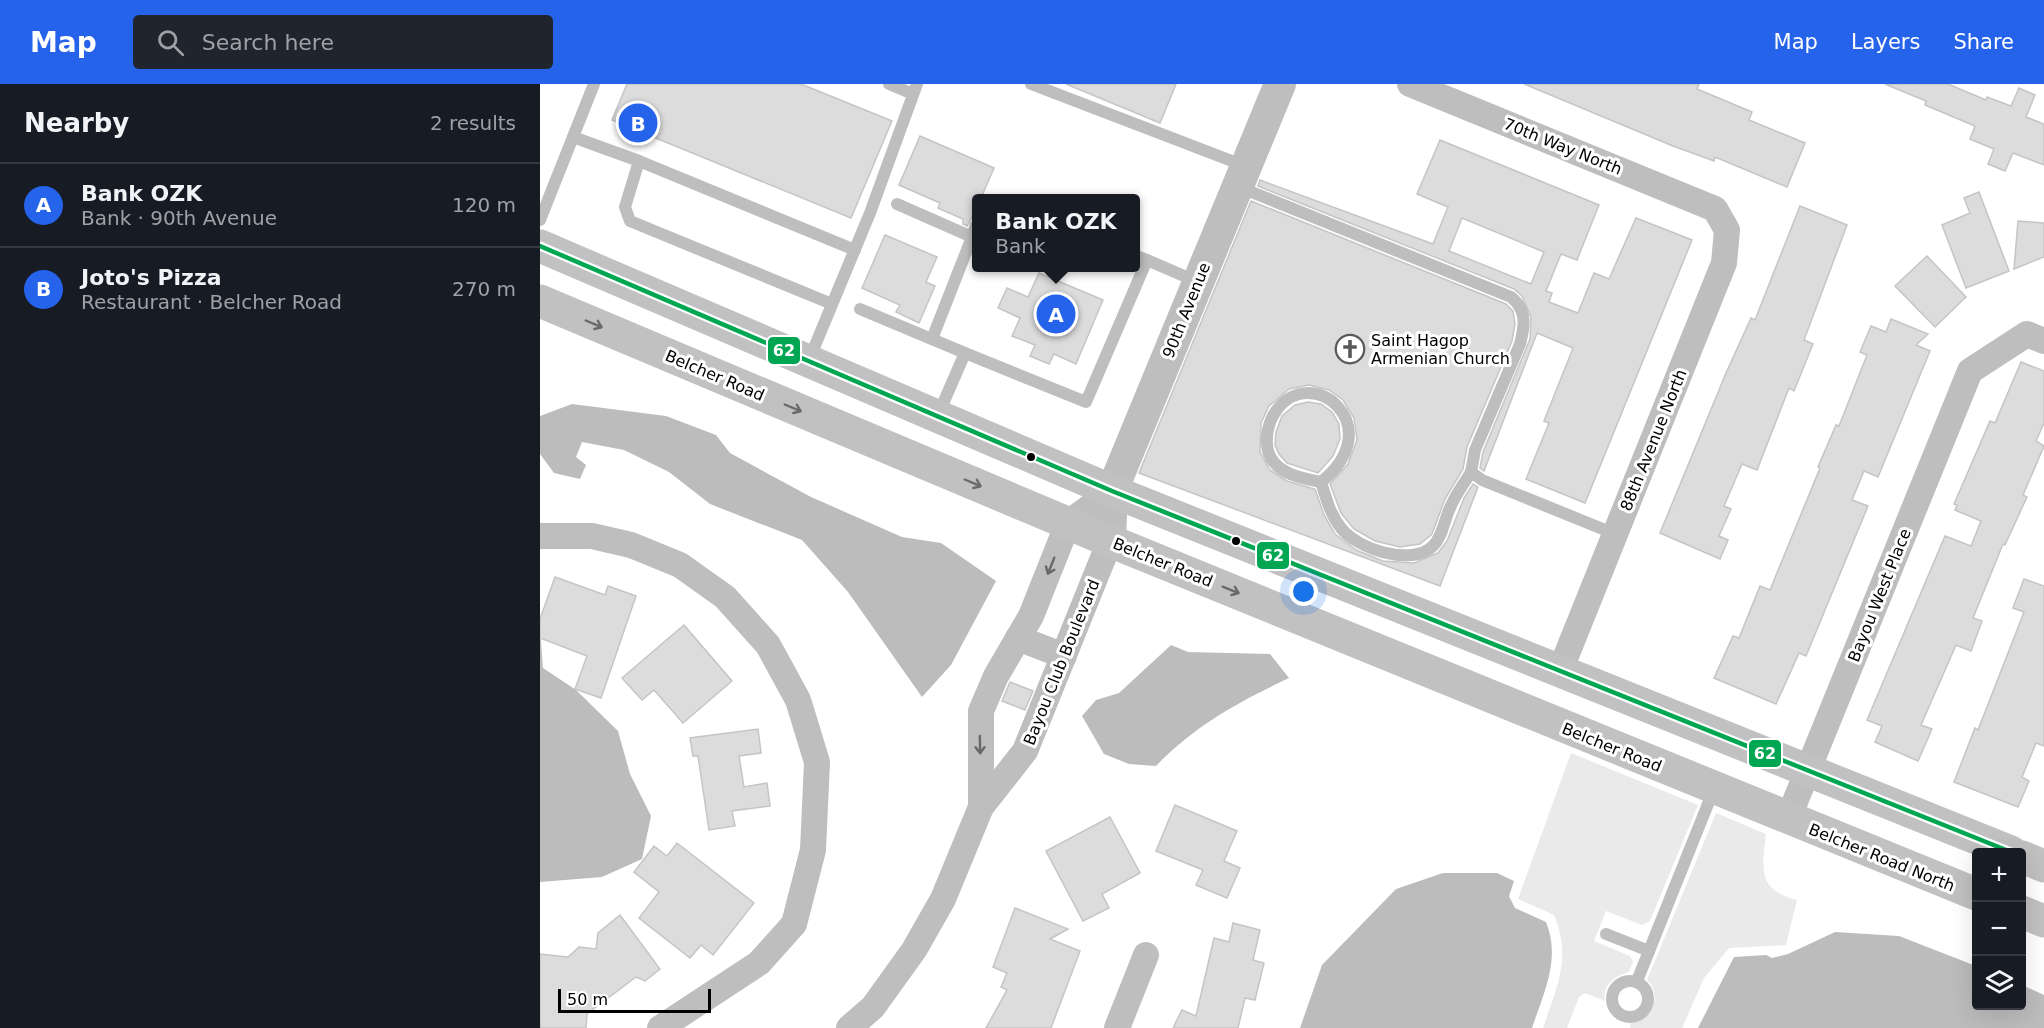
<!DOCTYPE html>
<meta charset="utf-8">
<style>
:root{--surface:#171b24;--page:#20242c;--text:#f1f3f6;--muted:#9ea1a6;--line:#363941;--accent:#2563eb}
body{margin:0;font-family:"DejaVu Sans",sans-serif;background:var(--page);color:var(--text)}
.controls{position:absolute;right:18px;bottom:18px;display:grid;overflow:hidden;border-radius:6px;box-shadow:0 6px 24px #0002}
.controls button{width:54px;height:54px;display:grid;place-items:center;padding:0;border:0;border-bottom:2px solid var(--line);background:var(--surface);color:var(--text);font:30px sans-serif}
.scale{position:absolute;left:18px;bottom:15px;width:153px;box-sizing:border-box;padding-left:6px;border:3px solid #000;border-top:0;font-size:16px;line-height:21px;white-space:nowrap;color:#000;-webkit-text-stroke:4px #fff;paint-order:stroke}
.you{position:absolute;left:764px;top:508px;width:21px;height:21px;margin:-15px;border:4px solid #fff;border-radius:50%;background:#1a73e8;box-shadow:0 0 0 9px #1a73e833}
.badge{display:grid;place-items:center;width:39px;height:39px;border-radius:50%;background:var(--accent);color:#fff;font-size:20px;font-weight:700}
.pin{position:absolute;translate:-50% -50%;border:3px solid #fff;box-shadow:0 2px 6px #0006}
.popup{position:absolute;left:432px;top:110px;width:168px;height:78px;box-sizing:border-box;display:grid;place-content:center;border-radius:6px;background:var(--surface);filter:drop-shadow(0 2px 4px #0005);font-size:20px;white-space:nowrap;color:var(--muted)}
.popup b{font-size:22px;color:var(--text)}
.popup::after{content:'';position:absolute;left:50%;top:100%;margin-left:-12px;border:12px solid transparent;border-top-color:var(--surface)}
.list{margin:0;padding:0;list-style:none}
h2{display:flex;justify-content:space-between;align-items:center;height:78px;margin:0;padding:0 24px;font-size:26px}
h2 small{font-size:20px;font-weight:400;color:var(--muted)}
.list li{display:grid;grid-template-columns:39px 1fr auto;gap:18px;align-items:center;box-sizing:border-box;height:84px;padding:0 24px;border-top:2px solid var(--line)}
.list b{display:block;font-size:22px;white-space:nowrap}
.list p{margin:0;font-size:20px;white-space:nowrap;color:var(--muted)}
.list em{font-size:20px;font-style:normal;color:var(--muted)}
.icon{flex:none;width:33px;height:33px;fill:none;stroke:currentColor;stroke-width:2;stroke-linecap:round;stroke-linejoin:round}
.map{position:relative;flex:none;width:1504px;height:944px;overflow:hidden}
header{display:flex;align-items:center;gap:36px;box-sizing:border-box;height:84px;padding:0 30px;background:var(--accent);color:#fff}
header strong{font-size:28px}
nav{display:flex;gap:33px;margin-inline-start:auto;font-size:21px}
.search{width:420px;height:54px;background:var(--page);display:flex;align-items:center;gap:15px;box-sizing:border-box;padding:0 21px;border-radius:6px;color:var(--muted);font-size:22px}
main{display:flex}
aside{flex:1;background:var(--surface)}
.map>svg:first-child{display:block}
</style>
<header>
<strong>Map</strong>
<div class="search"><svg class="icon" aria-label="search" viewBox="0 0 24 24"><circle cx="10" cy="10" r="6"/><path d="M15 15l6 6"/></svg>Search here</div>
<nav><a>Map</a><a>Layers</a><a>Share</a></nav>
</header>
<main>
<aside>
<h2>Nearby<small>2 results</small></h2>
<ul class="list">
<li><span class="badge">A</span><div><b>Bank OZK</b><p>Bank · 90th Avenue</p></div><em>120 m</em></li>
<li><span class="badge">B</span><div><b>Joto's Pizza</b><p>Restaurant · Belcher Road</p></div><em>270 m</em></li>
</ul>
</aside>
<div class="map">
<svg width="1504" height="944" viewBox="0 0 1504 944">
<rect width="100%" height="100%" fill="#fff"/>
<g fill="#eaeaea">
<path d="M 1031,669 L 1158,721 L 1110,837 L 1102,841 L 1066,827 L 1054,857 L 1090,872 L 1093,878 L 1089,888 C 1075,892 1062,901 1065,917 L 1045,909 L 1039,913 L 1027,944 L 1003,944 C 1017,902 1032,874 1014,831 L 978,815 Z"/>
<path d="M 1176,729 L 1226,750 C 1222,785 1217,806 1257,816 L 1246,861 L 1189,864 L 1164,894 L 1142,944 L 1090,944 L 1091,939 C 1112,937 1123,911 1107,896 Z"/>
</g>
<g fill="#bcbcbc">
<path d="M 32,320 L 126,332 L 176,351 L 190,369 L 271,413 L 362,453 L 401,459 L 456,497 L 411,581 L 382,613 L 308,508 L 262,456 L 170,420 L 129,388 L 84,366 L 42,358 L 36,373 L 46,381 L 40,395 L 14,389 L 0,370 L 0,332 Z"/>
<path d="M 0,544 L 3,584 L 36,606 L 78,647 L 90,690 L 111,732 L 102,775 L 62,793 L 0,798 Z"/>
<path d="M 631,561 L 648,568 L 730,570 L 749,594 C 700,617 654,642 616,682 L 589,680 L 564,670 L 542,632 L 556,616 L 579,609 Z"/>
<path d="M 903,789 L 957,789 L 974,797 L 969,812 L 975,824 L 1006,838 C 1021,875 1004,908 992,944 L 760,944 L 782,881 L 856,805 Z"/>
<path d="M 1295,848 L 1359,852 L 1436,882 L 1436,922 L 1482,922 L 1482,901 L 1504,911 L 1504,944 L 1158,944 L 1194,873 L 1226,871 L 1232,874 L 1248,870 Z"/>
</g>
<g fill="#dcdcdc" stroke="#c5c5c5" stroke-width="1.5" fill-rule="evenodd">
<path d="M 87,0 L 261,0 L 352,37 L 311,134 L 72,36 Z"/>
<path d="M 526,0 L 636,0 L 620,39 Z"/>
<path d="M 984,0 L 1159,0 L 1157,5 L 1212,28 L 1209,36 L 1265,59 L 1247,103 L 1175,73 L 1174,77 L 1133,62 Z"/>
<path d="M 1345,0 L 1408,0 L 1446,16 L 1447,13 L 1471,22 L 1479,4 L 1495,11 L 1486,33 L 1504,40 L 1504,81 L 1473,69 L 1465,87 L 1448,80 L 1454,65 L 1430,55 L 1435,42 L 1385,21 L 1386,17 Z"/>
<path d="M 380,52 L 454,84 L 441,114 L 436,114 L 436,126 L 427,142 L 423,140 L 423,135 L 398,124 L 400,119 L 359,101 Z"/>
<path d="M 900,56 L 1059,121 L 1037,176 L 1021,170 L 1006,207 L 1012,209 L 1009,218 L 1038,229 L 1054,189 L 1069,195 L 1096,134 L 1152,156 L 1045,419 L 986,395 L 1009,339 L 1004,337 L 1033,264 L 997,249 L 944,387 L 940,384 L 943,368 L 990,255 L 991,233 L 982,212 L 974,205 L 718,102 L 720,96 L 893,160 L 908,123 L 877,110 ZM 922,134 L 1004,168 L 991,200 L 909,167 Z"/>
<path d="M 1439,108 L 1469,187 L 1426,204 L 1402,141 L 1430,129 L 1424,114 Z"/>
<path d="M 711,117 L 966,220 L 973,227 L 975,240 L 972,257 L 927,363 L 923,385 L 905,415 L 892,450 L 880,460 L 860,463 L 835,457 L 814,445 L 801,429 L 790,400 L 808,380 L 817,356 L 814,334 L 803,316 L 789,306 L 769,301 L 749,305 L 729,322 L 721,339 L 720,368 L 730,386 L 747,397 L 775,405 L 784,431 L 795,450 L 816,466 L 843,477 L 874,479 L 898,469 L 907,457 L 924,414 L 933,400 L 938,403 L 900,502 L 599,389 Z"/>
<path d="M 1260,122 L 1307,141 L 1264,256 L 1273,260 L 1254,307 L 1249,304 L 1217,386 L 1202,380 L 1184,422 L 1191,425 L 1179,452 L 1188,456 L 1180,475 L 1120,449 L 1186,289 L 1211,234 L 1215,236 Z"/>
<path d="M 1478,137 L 1504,139 L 1504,173 L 1474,185 Z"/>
<path d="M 345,151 L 397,173 L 386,198 L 395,202 L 379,239 L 356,228 L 360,221 L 322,204 Z"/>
<path d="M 1387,172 L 1426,213 L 1395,243 L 1355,202 Z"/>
<path d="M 499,189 L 563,216 L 536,280 L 514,270 L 509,280 L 490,272 L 495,261 L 472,252 L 480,234 L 458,224 L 467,204 L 488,213 Z"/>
<path d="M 1351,235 L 1388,250 L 1376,261 L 1390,267 L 1338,393 L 1324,387 L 1312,416 L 1328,422 L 1266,572 L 1259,569 L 1236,620 L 1174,594 L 1193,552 L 1199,554 L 1220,502 L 1230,506 L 1280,384 L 1278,383 L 1296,341 L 1299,342 L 1327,271 L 1320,268 L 1331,242 L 1346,248 Z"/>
<path d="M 1481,278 L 1504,287 L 1504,339 L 1496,357 L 1504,362 L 1483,411 L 1487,413 L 1465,461 L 1463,460 L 1433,534 L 1442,537 L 1431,567 L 1416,561 L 1381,641 L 1392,645 L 1378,677 L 1335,658 L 1342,642 L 1327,636 L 1405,452 L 1431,462 L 1441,437 L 1415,426 L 1417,421 L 1414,420 L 1450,337 L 1455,339 Z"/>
<path d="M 768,318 L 781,320 L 792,328 L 799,340 L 800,355 L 793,372 L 778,389 L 747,379 L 739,370 L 735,361 L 736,348 L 742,332 L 755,321 Z"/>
<path d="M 15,493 L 65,511 L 68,502 L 96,512 L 61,614 L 35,605 L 47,572 L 0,554 L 0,535 Z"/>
<path d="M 1484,495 L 1504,502 L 1504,662 L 1496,659 L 1482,693 L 1489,697 L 1478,723 L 1414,698 L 1435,644 L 1438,646 L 1484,528 L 1473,524 Z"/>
<path d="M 144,541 L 192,597 L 143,639 L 114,606 L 102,616 L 82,594 Z"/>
<path d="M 470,598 L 493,607 L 485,626 L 462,617 Z"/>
<path d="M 218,645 L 221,669 L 199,672 L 204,703 L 227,699 L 230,722 L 192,727 L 195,742 L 169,746 L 158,672 L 153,672 L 150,654 Z"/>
<path d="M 635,721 L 697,747 L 684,777 L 700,784 L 687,814 L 656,801 L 663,786 L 616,767 Z"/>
<path d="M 570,733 L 600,789 L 562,810 L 569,824 L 543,837 L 506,767 Z"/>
<path d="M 137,759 L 214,819 L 173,871 L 161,861 L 150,874 L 99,834 L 119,808 L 94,788 L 114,762 L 127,772 Z"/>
<path d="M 475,824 L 528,845 L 510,855 L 540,867 L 511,944 L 446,944 L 467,906 L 461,903 L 467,889 L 453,883 Z"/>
<path d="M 80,831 L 120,885 L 105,897 L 96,893 L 47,930 L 46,944 L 0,944 L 0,870 L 28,873 L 39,863 L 56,865 L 58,849 Z"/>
<path d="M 693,839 L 720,846 L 713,876 L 724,879 L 715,916 L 705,914 L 698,944 L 633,944 L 642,926 L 656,932 L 674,854 L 689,858 Z"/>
</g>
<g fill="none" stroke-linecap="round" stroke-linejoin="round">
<g stroke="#bebebe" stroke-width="12">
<path d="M 349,0 L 373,10"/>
<path d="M 491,0 L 705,82"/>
<path d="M 33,53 L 99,77 L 85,123 L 90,137 L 292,220"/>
<path d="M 99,77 L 315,166"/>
<path d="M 699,103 L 971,213 C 987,226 985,241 980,260 L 935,366 L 931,388 L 942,396 L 1075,450"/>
<path d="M 357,120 L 432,153 L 436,141"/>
<path d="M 0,136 L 54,0"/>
<path d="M 607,176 L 658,198"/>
<path d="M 320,225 L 425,269 L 398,331"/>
<path d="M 392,255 L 432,153"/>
<path d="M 425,269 L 546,318 L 607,176 L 596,172"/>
<path d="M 269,276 L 330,129 L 377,0"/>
<path d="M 781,398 C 851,342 771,277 736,327 C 728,338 725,354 728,367 C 735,390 761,394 781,398 C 786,414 790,430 801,444 C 817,465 872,483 893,462 C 903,452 904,436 910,424 C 915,411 924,400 931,388"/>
<path d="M 1066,850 L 1109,867"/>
<circle cx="1090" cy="915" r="18"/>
<path d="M 1097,897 L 1174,705"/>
</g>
<g stroke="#bebebe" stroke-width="26">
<path d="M 870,0 L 1175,125 L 1187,146 L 1184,179 L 1020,587"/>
<path d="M 0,452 L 52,452 L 91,461 L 140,481 L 185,513 L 228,561 L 258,616 L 277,678 L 273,766 L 254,840 L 219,879 L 120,944"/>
<path d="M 478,554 L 524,572"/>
<path d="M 441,723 L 441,627 L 456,592 L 491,532 L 528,439 L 572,407"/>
<path d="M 1248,735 L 1430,287 L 1487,250 L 1504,257"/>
<path d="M 309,944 L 333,923 L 374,866 L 403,815 L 441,723 L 485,667 L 570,457"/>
<path d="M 577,944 L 606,871"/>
</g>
<path stroke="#bebebe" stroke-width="32" d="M 570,457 L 572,407 L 740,0"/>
<g stroke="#c1c1c1" stroke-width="33">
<path d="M 0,162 L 572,407 L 1471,768"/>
<path d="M 0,217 L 570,457 L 1436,810"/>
<path d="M 1482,773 L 1504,782"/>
<path d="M 1482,828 L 1504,837"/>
</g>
<g stroke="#fff" stroke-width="9">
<path id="bus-1" d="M 0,162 L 572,407 L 1471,768"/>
</g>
<use href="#bus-1" stroke="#00a651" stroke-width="4.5"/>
</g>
<defs><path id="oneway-shaft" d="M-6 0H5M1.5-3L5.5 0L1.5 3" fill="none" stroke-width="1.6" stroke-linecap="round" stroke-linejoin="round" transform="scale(1.5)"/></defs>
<g stroke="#6a6a6a">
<use href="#oneway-shaft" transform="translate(54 240) rotate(23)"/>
<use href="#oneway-shaft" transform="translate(253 324) rotate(23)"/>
<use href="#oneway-shaft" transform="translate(433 399) rotate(23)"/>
<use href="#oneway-shaft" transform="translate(691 506) rotate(22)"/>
</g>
<g stroke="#686868">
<use href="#oneway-shaft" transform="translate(511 482) rotate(112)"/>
<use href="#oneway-shaft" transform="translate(440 661) rotate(89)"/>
</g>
<defs>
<g id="church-ring" transform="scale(1.5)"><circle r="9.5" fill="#fff" stroke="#595959" stroke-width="1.5"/><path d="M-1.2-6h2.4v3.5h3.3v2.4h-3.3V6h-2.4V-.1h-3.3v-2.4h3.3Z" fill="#595959"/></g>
</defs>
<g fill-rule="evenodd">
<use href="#church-ring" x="810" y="265"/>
</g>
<g fill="#000" stroke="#fff" stroke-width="2">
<circle cx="491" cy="373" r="5"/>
<circle cx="696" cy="457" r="5"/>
</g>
<g text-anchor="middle" stroke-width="6" stroke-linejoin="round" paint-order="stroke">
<g font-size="16" fill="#000" stroke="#fff">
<text transform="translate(1023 62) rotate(22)" y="6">70th Way North</text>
<text transform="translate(646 226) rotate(-68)" y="6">90th Avenue</text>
<text transform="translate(175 291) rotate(23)" y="6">Belcher Road</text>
<text transform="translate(1113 356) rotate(-68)" y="6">88th Avenue North</text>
<text transform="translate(623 478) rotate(22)" y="6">Belcher Road</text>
<text transform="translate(1339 511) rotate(-68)" y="6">Bayou West Place</text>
<text transform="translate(521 578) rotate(-68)" y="6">Bayou Club Boulevard</text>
<text transform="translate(1072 663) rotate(22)" y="6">Belcher Road</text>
<text transform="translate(1342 773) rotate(22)" y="6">Belcher Road North</text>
</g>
<g font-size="16" fill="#000" stroke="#fff" text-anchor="start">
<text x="831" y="262">Saint Hagop<tspan x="831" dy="18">Armenian Church</tspan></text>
</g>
</g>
<g stroke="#fff" stroke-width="2">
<rect x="227" y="252" width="34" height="29" rx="6" fill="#00a651"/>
<rect x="716" y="457" width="34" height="29" rx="6" fill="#00a651"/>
<rect x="1208" y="655" width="34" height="29" rx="6" fill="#00a651"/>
</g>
<g font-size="16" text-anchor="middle" font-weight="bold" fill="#fff">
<text x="244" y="272">62</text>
<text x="733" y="477">62</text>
<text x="1225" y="675">62</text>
</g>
</svg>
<div class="controls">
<button>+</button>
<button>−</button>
<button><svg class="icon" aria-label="layers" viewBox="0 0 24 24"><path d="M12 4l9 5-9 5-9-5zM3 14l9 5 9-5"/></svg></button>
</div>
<div class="scale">50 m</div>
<div class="you"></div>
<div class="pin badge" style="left:516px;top:230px">A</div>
<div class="popup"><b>Bank OZK</b>Bank</div>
<div class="pin badge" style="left:98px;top:39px">B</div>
</div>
</main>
